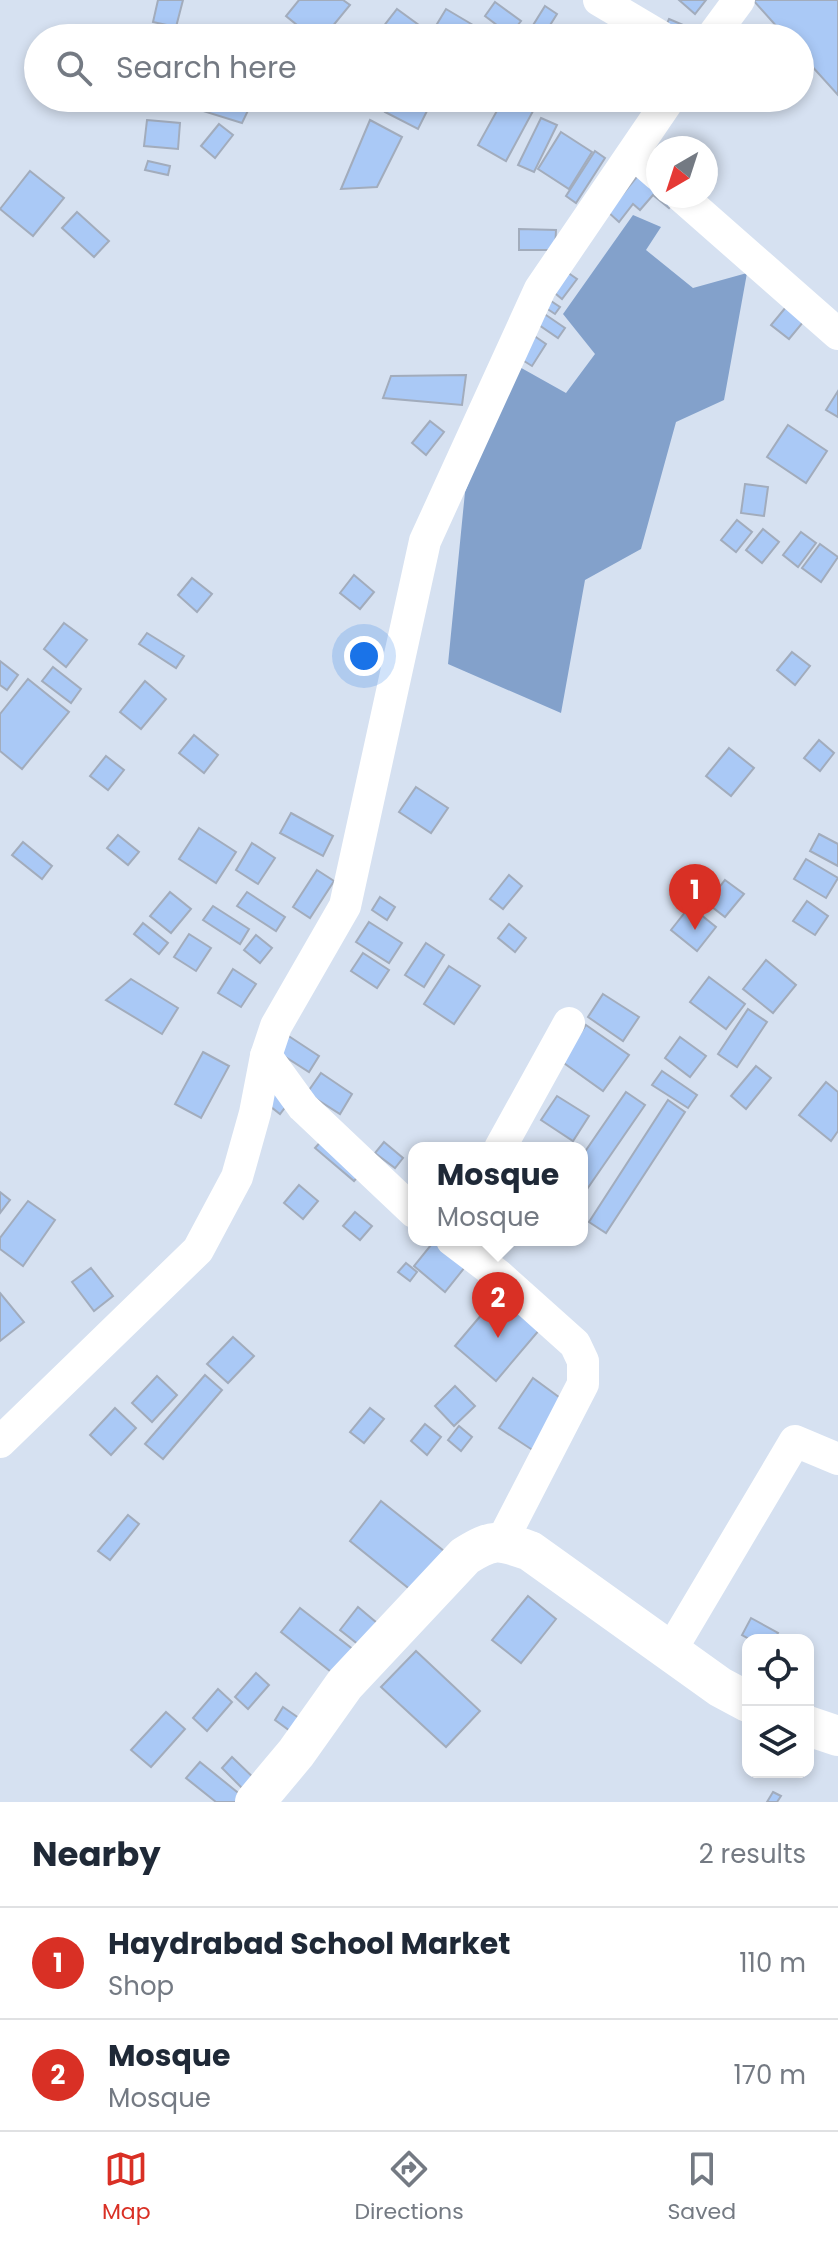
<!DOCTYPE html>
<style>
:root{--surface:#fff;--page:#f6f6f7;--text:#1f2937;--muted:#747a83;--line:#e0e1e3;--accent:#d93025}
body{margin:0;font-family:Poppins,sans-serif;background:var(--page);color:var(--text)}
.controls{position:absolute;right:24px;bottom:24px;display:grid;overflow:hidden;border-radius:16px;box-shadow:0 4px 12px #0003}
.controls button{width:72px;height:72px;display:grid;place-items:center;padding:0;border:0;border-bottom:2px solid var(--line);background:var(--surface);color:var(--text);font:40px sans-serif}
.compass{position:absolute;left:646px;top:136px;width:72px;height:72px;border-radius:50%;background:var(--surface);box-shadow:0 4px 12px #0003;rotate:219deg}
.you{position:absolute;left:364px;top:656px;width:28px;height:28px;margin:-20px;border:6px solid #fff;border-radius:50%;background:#1a73e8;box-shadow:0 0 0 12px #1a73e833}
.badge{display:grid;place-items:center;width:52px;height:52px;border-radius:50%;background:var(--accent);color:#fff;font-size:26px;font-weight:700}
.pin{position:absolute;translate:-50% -66px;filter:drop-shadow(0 2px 4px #0008)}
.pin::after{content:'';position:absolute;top:42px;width:28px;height:24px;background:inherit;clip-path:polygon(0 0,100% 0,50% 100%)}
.popup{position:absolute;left:408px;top:1142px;width:180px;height:104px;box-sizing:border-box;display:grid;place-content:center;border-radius:16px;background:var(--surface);filter:drop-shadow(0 2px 6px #0005);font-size:26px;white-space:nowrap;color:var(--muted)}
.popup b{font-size:30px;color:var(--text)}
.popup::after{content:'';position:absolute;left:50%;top:100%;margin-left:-16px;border:16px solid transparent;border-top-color:var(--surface)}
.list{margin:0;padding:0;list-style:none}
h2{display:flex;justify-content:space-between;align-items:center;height:104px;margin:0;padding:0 32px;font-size:34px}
h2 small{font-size:26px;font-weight:400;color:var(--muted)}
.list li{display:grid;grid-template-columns:52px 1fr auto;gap:24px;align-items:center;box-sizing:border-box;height:112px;padding:0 32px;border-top:2px solid var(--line)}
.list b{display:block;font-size:30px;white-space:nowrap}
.list p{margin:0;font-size:26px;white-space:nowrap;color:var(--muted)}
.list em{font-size:26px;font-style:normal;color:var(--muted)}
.icon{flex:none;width:44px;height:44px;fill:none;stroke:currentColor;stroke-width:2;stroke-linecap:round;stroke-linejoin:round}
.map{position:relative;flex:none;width:838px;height:1802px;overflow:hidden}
.search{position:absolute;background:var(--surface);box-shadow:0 4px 12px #0003;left:24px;right:24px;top:24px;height:88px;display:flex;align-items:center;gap:20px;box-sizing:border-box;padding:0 28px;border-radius:44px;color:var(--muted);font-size:30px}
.sheet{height:328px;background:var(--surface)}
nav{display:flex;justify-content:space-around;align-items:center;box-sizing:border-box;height:112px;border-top:2px solid var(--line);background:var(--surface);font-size:22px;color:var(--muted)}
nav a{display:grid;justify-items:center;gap:4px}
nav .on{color:var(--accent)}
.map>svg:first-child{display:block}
</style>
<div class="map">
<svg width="838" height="1802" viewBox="0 0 838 1802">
<rect width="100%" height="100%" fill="#d6e1f1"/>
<path fill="#83a1cb" d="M 633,215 L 661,227 L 646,250 L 693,288 L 747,273 L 724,400 L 676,422 L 641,549 L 585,580 L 561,713 L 448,664 L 465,492 L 516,365 L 566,393 L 595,354 L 563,314 Z"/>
<g fill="#aac9f6" stroke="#a2acbc" stroke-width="2">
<path d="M 158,0 L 183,0 L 176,27 L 153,22 Z"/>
<path d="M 299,0 L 343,0 L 350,5 L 323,38 L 313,38 L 286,16 Z"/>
<path d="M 679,0 L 706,0 L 695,14 Z"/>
<path d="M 753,0 L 838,0 L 838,95 L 800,53 L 800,38 L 787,38 Z"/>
<path d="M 495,2 L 521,21 L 510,35 L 485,16 Z"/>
<path d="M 545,6 L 557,14 L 542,38 L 525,38 Z"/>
<path d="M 397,9 L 427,31 L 421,38 L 379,38 L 376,36 Z"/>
<path d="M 446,9 L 473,25 L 465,38 L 448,38 L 434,29 Z"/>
<path d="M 669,19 L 688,27 L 683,38 L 664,30 Z"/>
<path d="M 486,28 L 499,38 L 479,38 Z"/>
<path d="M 194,98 L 254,98 L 242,123 L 190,107 Z"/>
<path d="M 392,98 L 412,98 L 429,107 L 418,129 L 385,112 Z"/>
<path d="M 504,98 L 539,100 L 506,161 L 478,145 Z"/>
<path d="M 541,118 L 557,125 L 534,172 L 518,165 Z"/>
<path d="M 147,120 L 180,123 L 178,149 L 144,146 Z"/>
<path d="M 370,120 L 402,137 L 377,187 L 341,189 Z"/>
<path d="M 219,124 L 233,135 L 215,158 L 201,146 Z"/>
<path d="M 561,132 L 592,152 L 569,189 L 538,169 Z"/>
<path d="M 595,151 L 605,158 L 576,203 L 566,196 Z"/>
<path d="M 148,161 L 170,166 L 168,175 L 145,170 Z"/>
<path d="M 30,171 L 64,198 L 33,236 L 0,209 Z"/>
<path d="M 640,173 L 658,187 L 658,196 L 669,196 L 675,201 L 669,208 L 653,195 L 640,210 L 633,204 L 619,222 L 608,212 Z"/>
<path d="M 77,212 L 109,241 L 94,257 L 62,228 Z"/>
<path d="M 519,229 L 556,230 L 555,250 L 519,250 Z"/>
<path d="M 564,270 L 577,279 L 562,299 L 550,289 Z"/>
<path d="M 548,299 L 560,307 L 555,314 L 543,306 Z"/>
<path d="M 786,307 L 804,321 L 789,339 L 771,325 Z"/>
<path d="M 543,313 L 565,328 L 558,338 L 536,323 Z"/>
<path d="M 530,333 L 546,344 L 532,366 L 516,356 Z"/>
<path d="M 466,375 L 462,405 L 383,398 L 391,376 Z"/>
<path d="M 838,391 L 838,417 L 826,410 Z"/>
<path d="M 430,421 L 444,432 L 426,455 L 412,443 Z"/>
<path d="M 788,425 L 827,451 L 806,483 L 767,457 Z"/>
<path d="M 745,484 L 768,487 L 764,516 L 741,513 Z"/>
<path d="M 737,520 L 752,532 L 736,552 L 721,540 Z"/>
<path d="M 763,529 L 779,542 L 762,563 L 746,550 Z"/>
<path d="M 801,532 L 816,543 L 798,567 L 783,555 Z"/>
<path d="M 820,544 L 838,557 L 821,582 L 802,568 Z"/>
<path d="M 354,575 L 374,592 L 360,609 L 340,593 Z"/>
<path d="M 192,578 L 212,594 L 197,612 L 178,595 Z"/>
<path d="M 64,623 L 87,640 L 66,667 L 44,649 Z"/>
<path d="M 147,633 L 184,656 L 176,668 L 139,644 Z"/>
<path d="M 792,652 L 810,666 L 795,685 L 777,670 Z"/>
<path d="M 0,661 L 18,675 L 7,690 L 0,685 Z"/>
<path d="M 53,667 L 81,689 L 71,703 L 42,681 Z"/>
<path d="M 28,679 L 69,712 L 22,769 L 0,751 L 0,714 Z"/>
<path d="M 145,681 L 166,699 L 141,729 L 120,712 Z"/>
<path d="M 194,735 L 218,755 L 204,773 L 179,753 Z"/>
<path d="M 819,740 L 834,753 L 820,771 L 804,758 Z"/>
<path d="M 729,748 L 754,768 L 731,796 L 706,776 Z"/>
<path d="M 106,756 L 124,770 L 108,790 L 90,776 Z"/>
<path d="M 416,787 L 448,808 L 431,833 L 399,812 Z"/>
<path d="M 291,813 L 333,836 L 323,856 L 280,833 Z"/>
<path d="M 199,828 L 236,852 L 216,883 L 179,859 Z"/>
<path d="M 819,834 L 838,844 L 838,866 L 810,851 Z"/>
<path d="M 118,835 L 139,852 L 128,865 L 107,848 Z"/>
<path d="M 23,842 L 52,866 L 42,879 L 12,855 Z"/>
<path d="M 252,843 L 275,858 L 258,884 L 236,870 Z"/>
<path d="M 806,859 L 838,878 L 826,898 L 794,879 Z"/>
<path d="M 317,870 L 334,881 L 310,918 L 293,907 Z"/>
<path d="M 509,875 L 522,886 L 503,909 L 490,899 Z"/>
<path d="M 725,880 L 744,894 L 725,917 L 707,903 Z"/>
<path d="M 170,892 L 191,909 L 171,933 L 150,916 Z"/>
<path d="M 247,892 L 285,917 L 276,931 L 237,906 Z"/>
<path d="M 380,897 L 395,907 L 387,920 L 372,910 Z"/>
<path d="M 807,901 L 828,916 L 815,935 L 793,921 Z"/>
<path d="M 213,906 L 249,929 L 240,944 L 203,920 Z"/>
<path d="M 690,906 L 716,927 L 697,951 L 671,930 Z"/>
<path d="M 369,922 L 402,943 L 389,963 L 356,942 Z"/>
<path d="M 143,923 L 168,943 L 159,954 L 134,934 Z"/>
<path d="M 509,924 L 526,938 L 515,952 L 498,938 Z"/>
<path d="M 189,934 L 211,948 L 196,971 L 174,957 Z"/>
<path d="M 256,935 L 272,948 L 260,963 L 244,950 Z"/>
<path d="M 426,943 L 444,955 L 424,987 L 405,975 Z"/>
<path d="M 363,953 L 389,970 L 377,988 L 351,971 Z"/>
<path d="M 766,960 L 796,985 L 773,1013 L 743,989 Z"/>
<path d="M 449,966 L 480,986 L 454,1024 L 424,1004 Z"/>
<path d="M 233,969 L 256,984 L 241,1007 L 218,993 Z"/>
<path d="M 709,977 L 745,1004 L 726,1029 L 690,1002 Z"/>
<path d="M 131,979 L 178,1008 L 162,1034 L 106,1000 Z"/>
<path d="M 603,994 L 639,1017 L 623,1041 L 588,1017 Z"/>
<path d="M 748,1009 L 767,1022 L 737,1067 L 718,1054 Z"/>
<path d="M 586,1025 L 629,1055 L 603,1091 L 561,1061 Z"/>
<path d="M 284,1033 L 319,1056 L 309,1072 L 273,1049 Z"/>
<path d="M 680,1037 L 706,1056 L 690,1077 L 665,1058 Z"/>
<path d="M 203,1052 L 229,1066 L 201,1118 L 175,1104 Z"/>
<path d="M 756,1066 L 771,1078 L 746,1109 L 731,1096 Z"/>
<path d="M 662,1071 L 697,1095 L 688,1108 L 652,1085 Z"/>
<path d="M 321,1073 L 352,1094 L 340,1114 L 307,1093 Z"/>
<path d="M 826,1082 L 838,1092 L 838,1131 L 831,1141 L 799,1115 Z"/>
<path d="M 276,1090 L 290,1101 L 280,1114 L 266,1103 Z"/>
<path d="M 626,1092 L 645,1105 L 583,1195 L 582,1156 Z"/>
<path d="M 557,1096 L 589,1116 L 573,1141 L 541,1120 Z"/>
<path d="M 668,1100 L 685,1112 L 606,1233 L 589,1222 Z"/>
<path d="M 324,1138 L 363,1171 L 354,1181 L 315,1148 Z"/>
<path d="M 384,1142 L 403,1158 L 395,1168 L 375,1153 Z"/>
<path d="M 299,1185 L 318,1201 L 303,1219 L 284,1203 Z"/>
<path d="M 0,1192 L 10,1200 L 0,1213 Z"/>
<path d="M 28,1201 L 55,1220 L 23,1266 L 0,1249 L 0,1238 Z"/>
<path d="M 355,1212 L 372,1226 L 360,1240 L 343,1226 Z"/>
<path d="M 435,1240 L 442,1240 L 469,1262 L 445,1292 L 414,1266 Z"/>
<path d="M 406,1263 L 417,1272 L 410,1281 L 398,1272 Z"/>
<path d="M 91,1268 L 113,1296 L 94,1311 L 72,1282 Z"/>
<path d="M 0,1293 L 24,1322 L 0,1341 Z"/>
<path d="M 499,1294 L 540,1329 L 496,1381 L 455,1346 Z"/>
<path d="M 233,1337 L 254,1356 L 228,1383 L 207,1364 Z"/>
<path d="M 205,1375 L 222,1390 L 163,1459 L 145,1444 Z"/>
<path d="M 157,1376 L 177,1395 L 152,1422 L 132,1403 Z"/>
<path d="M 533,1378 L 567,1403 L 534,1451 L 499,1428 Z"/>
<path d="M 455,1386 L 475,1406 L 454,1426 L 435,1406 Z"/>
<path d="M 115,1408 L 136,1428 L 111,1455 L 90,1435 Z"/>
<path d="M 370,1408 L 384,1419 L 364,1443 L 350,1432 Z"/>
<path d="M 425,1424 L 441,1437 L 427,1455 L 411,1441 Z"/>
<path d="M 459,1426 L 472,1437 L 461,1451 L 448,1440 Z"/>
<path d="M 381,1501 L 449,1555 L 417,1595 L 350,1541 Z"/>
<path d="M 128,1515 L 139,1524 L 110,1560 L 98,1551 Z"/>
<path d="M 528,1596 L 556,1619 L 521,1663 L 492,1640 Z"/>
<path d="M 358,1607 L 377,1623 L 359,1645 L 340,1630 Z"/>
<path d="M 300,1608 L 359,1654 L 340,1679 L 281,1632 Z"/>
<path d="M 751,1618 L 778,1633 L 774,1640 L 751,1640 L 742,1635 Z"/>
<path d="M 416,1651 L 480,1711 L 446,1747 L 381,1687 Z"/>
<path d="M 256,1673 L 269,1685 L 248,1709 L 235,1697 Z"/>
<path d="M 218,1689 L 232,1702 L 207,1731 L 193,1718 Z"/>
<path d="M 283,1707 L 306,1723 L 297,1736 L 275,1720 Z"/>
<path d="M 166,1712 L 185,1729 L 151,1767 L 131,1750 Z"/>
<path d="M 232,1757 L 260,1784 L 249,1795 L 222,1768 Z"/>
<path d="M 200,1762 L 247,1800 L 246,1802 L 216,1802 L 186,1778 Z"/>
<path d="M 773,1792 L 781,1796 L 777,1802 L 767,1802 Z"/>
</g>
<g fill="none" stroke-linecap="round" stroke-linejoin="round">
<g stroke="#fff" stroke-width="32">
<path d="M 599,0 L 663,38"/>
<path d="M 711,38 L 739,0"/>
<path d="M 634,154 L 658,175"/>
<path d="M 681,196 L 838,334"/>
<path d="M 266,1056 L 303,1107 L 414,1212"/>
<path d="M 500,1148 L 569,1023"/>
<path d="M 452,1240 L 498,1275 L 575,1344 L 583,1361 L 583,1384 L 502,1541"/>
<path d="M 0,1442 L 198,1250 L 237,1177 L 255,1113 L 266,1056 L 276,1026 L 345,906 L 425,541 L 540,289 L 670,98"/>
<path d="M 671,1650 L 795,1441 L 838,1459"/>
</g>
<g stroke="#fff" stroke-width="40">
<path d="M 808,1726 L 838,1736"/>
<path d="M 255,1802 L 296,1753 L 345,1684 L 465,1556 C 494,1538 499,1540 530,1551 L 720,1687 L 748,1702"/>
</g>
</g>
</svg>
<div class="controls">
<button><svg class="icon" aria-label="locate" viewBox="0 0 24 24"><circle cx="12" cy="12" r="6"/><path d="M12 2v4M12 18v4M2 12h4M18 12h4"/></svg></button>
<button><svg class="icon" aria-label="layers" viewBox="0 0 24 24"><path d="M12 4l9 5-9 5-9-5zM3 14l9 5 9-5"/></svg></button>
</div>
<svg class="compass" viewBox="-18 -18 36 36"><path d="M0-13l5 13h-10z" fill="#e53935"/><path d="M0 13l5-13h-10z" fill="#747a83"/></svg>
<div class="you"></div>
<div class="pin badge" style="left:695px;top:930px">1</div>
<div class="pin badge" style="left:498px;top:1338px">2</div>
<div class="popup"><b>Mosque</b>Mosque</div>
<div class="search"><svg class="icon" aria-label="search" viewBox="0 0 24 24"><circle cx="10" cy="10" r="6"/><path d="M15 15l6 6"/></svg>Search here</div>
</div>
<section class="sheet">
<h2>Nearby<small>2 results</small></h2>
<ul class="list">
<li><span class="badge">1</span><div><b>Haydrabad School Market</b><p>Shop</p></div><em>110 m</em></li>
<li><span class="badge">2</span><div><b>Mosque</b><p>Mosque</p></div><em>170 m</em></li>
</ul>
</section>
<nav>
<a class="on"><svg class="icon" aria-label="map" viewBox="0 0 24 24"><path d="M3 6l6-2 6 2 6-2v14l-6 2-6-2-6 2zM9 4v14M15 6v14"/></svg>Map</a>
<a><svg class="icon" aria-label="directions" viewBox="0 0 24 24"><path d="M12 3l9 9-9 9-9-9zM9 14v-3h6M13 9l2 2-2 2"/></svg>Directions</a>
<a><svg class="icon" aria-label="saved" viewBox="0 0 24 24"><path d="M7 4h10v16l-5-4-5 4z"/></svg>Saved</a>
</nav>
